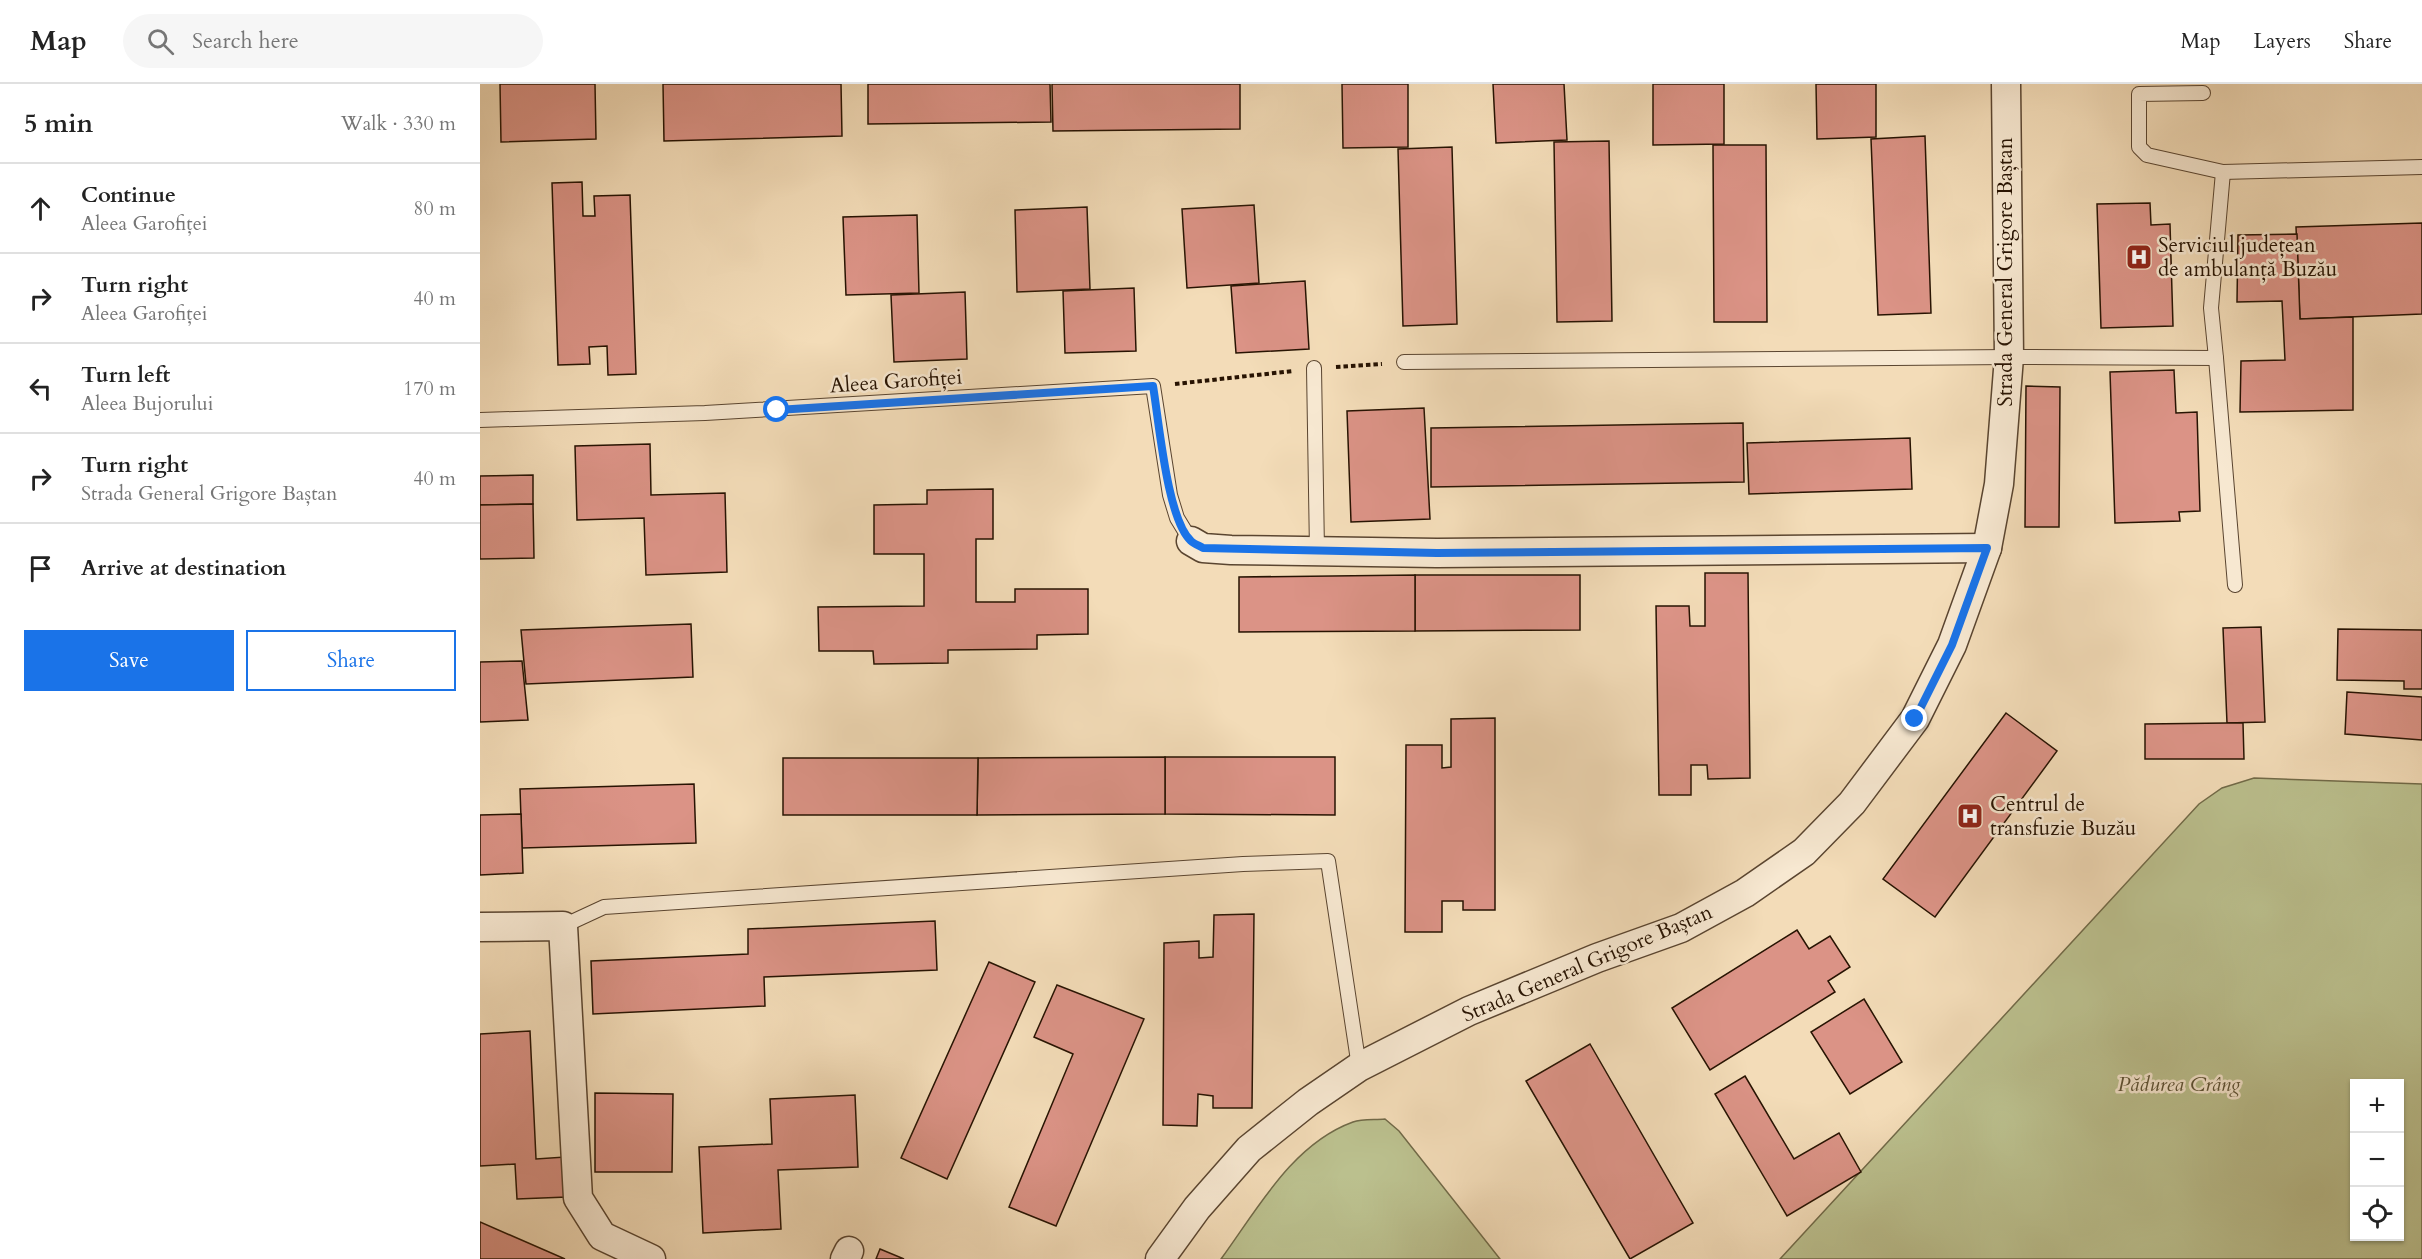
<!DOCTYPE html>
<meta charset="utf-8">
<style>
:root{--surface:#fff;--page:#f6f6f6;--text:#222;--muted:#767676;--line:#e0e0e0;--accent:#1a73e8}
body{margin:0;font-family:Cardo,serif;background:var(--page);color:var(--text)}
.controls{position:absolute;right:18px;bottom:18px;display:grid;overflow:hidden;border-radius:0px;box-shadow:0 2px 4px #0004}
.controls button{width:54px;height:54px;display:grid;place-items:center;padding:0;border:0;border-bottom:2px solid var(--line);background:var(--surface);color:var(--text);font:30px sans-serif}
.stop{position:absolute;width:18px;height:18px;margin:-14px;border:4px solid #1a73e8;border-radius:50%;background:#fff}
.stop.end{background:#1a73e8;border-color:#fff;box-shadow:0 2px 6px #0008}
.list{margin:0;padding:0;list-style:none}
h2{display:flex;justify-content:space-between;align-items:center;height:78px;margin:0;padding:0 24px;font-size:26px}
h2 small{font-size:20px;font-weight:400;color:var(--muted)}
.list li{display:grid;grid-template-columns:39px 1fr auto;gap:18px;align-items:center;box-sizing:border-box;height:90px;padding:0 24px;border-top:2px solid var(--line)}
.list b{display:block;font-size:22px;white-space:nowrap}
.list p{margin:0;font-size:20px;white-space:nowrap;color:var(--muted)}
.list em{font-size:20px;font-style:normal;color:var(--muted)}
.actions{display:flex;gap:12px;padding:18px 24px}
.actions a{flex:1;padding:14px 0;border:2px solid var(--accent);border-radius:0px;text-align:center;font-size:21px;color:var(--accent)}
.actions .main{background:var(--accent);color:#fff}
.icon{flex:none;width:33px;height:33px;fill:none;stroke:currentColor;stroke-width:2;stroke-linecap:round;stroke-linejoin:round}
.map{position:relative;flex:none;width:1942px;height:1175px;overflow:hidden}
header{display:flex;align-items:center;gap:36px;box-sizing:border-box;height:84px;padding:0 30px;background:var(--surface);border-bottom:2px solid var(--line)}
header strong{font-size:28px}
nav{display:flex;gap:33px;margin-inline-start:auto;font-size:21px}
.search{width:420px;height:54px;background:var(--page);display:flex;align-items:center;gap:15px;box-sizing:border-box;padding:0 21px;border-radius:33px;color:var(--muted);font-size:22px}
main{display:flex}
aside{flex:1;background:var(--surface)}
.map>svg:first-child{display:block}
</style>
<header>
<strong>Map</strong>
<div class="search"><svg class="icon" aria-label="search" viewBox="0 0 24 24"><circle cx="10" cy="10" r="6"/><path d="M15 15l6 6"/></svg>Search here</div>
<nav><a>Map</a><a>Layers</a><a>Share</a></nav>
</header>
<main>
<aside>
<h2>5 min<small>Walk · 330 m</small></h2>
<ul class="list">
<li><svg class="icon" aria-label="ahead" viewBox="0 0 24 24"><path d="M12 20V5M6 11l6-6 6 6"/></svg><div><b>Continue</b><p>Aleea Garofiței</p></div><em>80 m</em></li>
<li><svg class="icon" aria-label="right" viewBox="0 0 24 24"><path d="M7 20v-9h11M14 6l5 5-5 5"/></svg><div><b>Turn right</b><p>Aleea Garofiței</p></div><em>40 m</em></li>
<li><svg class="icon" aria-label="left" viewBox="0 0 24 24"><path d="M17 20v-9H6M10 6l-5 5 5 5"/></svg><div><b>Turn left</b><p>Aleea Bujorului</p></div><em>170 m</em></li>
<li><svg class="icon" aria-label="right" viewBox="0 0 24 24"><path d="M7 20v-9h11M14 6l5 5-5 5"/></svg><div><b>Turn right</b><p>Strada General Grigore Baștan</p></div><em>40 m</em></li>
<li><svg class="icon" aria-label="arrive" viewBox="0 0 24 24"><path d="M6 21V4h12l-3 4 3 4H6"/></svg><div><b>Arrive at destination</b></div></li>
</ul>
<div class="actions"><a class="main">Save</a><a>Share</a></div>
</aside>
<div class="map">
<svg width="1942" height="1175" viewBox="0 0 1942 1175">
<rect width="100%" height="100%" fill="#f3dcb8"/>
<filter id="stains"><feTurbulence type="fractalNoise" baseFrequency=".00333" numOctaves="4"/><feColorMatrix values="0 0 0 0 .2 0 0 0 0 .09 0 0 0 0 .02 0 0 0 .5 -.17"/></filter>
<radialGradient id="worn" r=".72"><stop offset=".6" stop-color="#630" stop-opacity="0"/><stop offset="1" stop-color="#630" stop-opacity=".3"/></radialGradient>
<g fill="#bbc08e" stroke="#716a48" stroke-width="1.5" fill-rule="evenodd">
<path d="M 1774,694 L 1942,700 L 1942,1175 L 1300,1175 L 1719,720 L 1742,704 ZM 1874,1000 L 1920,1000 L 1920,1152 L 1874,1152 Z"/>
<path d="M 905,1035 L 919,1047 L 1020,1175 L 741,1175 C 777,1126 812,1060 873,1038 C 882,1035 894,1036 905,1035 Z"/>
</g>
<g fill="#db9386" stroke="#271302" stroke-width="1.5">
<path d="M 20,0 L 115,0 L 116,55 L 21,58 Z"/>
<path d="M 183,0 L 361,0 L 362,52 L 184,57 Z"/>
<path d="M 388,0 L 570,0 L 571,38 L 388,40 Z"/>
<path d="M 572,0 L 760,0 L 760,45 L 573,47 Z"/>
<path d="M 862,0 L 928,0 L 928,63 L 863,64 Z"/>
<path d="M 1013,0 L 1084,0 L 1087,56 L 1016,59 Z"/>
<path d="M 1173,0 L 1244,0 L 1244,60 L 1173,61 Z"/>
<path d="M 1336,0 L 1396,0 L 1396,53 L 1337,55 Z"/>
<path d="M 1445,52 L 1451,229 L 1398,231 L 1391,55 Z"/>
<path d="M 1129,57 L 1132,237 L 1077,238 L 1074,58 Z"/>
<path d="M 1233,61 L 1286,61 L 1287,238 L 1234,238 Z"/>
<path d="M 972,63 L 977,240 L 923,242 L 918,65 Z"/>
<path d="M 102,98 L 103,132 L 115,132 L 114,112 L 150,111 L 156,290 L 128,291 L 127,262 L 109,263 L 110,280 L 78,281 L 72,99 Z"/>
<path d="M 1670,119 L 1671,141 L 1690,140 L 1693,242 L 1621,244 L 1617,120 Z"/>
<path d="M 774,121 L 779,199 L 707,204 L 702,125 Z"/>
<path d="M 607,123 L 610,205 L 537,208 L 535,126 Z"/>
<path d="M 437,131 L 439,209 L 366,211 L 363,133 Z"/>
<path d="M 1942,139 L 1942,230 L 1820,235 L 1816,143 Z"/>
<path d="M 1817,150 L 1820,235 L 1873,233 L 1873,326 L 1760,328 L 1761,277 L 1805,276 L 1802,217 L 1757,218 L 1758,151 Z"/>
<path d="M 825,197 L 829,265 L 756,269 L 751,202 Z"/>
<path d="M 654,204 L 656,267 L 585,269 L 583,207 Z"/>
<path d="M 485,208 L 487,275 L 414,278 L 411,211 Z"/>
<path d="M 1694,286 L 1696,329 L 1717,328 L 1720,427 L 1699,428 L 1700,437 L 1635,439 L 1630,288 Z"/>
<path d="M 1546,302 L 1580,303 L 1579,443 L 1545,443 Z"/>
<path d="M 944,324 L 950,435 L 871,438 L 867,327 Z"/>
<path d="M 1263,339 L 1264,398 L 951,403 L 951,344 Z"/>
<path d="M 1430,354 L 1432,405 L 1269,410 L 1267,359 Z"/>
<path d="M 170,360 L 171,411 L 245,409 L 247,488 L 166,491 L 164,434 L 97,436 L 95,362 Z"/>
<path d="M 53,391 L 53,420 L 0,421 L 0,392 Z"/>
<path d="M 513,405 L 513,455 L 496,455 L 496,518 L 535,518 L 535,505 L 608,505 L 608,550 L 557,551 L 557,565 L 468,566 L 468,579 L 394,580 L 393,567 L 339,567 L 338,523 L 444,522 L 444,470 L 394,470 L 394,421 L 447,420 L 447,406 Z"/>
<path d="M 53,420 L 54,474 L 0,475 L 0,421 Z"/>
<path d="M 1225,489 L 1268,489 L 1270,694 L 1228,695 L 1227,681 L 1211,681 L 1211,711 L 1179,711 L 1176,522 L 1209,522 L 1210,542 L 1225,542 Z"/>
<path d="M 935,491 L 1100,491 L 1100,546 L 935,547 Z"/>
<path d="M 935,491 L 935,547 L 759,548 L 759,493 Z"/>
<path d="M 211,540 L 213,593 L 46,600 L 41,546 Z"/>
<path d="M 1781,543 L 1785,638 L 1747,639 L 1743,544 Z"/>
<path d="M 1858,545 L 1942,546 L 1942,605 L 1924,605 L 1924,597 L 1857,596 Z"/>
<path d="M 42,577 L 48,636 L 0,638 L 0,578 Z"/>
<path d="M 1867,608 L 1942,613 L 1942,656 L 1865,650 Z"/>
<path d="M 1526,629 L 1577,667 L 1455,833 L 1403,795 Z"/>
<path d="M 1015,634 L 1015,826 L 983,826 L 983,817 L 962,817 L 962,848 L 925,848 L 926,661 L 962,661 L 962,684 L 971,683 L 971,635 Z"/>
<path d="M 1747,639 L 1763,639 L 1764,675 L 1665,675 L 1665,640 Z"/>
<path d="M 685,673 L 855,673 L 855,731 L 685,730 Z"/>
<path d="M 685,673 L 685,730 L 497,731 L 498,674 Z"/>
<path d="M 303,674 L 498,674 L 497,731 L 303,731 Z"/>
<path d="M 214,700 L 216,759 L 42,764 L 40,705 Z"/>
<path d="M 41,730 L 43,789 L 0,791 L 0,731 Z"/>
<path d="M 774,830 L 772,1024 L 733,1024 L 733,1012 L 718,1010 L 717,1042 L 683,1041 L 684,859 L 719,857 L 719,874 L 733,873 L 734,831 Z"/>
<path d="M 455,837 L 457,886 L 284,893 L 285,922 L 113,930 L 111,877 L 268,870 L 268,845 Z"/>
<path d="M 1317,846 L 1329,865 L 1350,852 L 1370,883 L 1348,897 L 1355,908 L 1230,986 L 1192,924 Z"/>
<path d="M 509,878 L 555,898 L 467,1095 L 421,1074 Z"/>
<path d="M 577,901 L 664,935 L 576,1142 L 529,1123 L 593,970 L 554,953 Z"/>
<path d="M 1384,915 L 1422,978 L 1370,1010 L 1331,948 Z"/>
<path d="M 50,947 L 56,1075 L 85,1073 L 87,1113 L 37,1115 L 35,1080 L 0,1082 L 0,950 Z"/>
<path d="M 1110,960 L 1213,1139 L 1150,1175 L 1046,997 Z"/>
<path d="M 1265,992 L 1314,1075 L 1359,1049 L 1381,1088 L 1307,1132 L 1235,1010 Z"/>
<path d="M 115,1009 L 193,1010 L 192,1088 L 115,1088 Z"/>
<path d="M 375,1011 L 378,1083 L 298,1086 L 301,1145 L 223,1149 L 219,1063 L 292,1060 L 290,1015 Z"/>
<path d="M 0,1138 L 85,1175 L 0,1175 Z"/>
<path d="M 400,1165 L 424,1175 L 396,1175 Z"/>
</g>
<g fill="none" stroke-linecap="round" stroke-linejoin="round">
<g stroke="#5a4530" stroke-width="16">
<g id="lane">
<path d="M 1723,9 L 1659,10 L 1659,63 L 1667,71 L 1743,88 L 1942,83"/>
<path d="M 1736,274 L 1755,501"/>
<path d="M 924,278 L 1529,273 L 1736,274 L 1731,224 L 1743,88"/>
<path d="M 834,284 L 837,467"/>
<path d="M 0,336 L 225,329 L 673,302 L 690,411 L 697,434 L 711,457"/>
<path d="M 83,842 L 124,823 L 763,780 L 848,777 L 879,983"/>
</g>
</g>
<g stroke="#5a4530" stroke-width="31">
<g id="street">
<path d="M 711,457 L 723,464 L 751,466 L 957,469 L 1507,464"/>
<path d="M 0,843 L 83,842 L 98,1114 L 122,1152 L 171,1175"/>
<path d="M 365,1175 L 369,1167"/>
<path d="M 680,1175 L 717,1124 L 769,1065 L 828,1018 L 879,983 L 989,927 L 1117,874 L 1201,844 L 1265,809 L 1324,768 L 1372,719 L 1435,635 L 1472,561 L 1507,464 L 1519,400 L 1529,273 L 1526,0"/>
</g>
</g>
<g stroke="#271302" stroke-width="4" stroke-dasharray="4.5 3" stroke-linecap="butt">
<path d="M 856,283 L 902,280"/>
<path d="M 695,300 L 813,287"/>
</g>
<use href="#lane" stroke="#f7e8d1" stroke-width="14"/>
<use href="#street" stroke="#f7e8d1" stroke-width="28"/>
</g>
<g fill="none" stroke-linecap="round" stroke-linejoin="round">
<path stroke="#1a73e8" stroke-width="8" d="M 297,326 L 673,302 C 679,337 687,435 711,457 C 714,460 720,462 723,464 L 957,469 L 1507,464 L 1472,561 L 1435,635"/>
</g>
<defs>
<g id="hospital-square" transform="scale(1.35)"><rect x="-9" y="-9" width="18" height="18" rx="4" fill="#8f2418" stroke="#f7e8d1"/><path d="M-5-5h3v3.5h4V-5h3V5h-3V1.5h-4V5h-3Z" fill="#fff"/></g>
</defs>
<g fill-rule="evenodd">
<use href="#hospital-square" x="1659" y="173"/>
<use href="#hospital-square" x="1490" y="732"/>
</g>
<g text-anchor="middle" stroke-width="5" stroke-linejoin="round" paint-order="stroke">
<g font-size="21" fill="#271302" stroke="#f7e8d1" text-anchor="start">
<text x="1678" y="168">Serviciul județean<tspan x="1678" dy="24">de ambulanță Buzău</tspan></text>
<text x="1510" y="727">Centrul de<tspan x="1510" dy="24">transfuzie Buzău</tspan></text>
</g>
<g font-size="21" fill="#271302" stroke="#f7e8d1">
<text transform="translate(1525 188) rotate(-90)" y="7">Strada General Grigore Baștan</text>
<text transform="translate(416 297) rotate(-4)" y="7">Aleea Garofiței</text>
<text transform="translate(1107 879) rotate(-23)" y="7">Strada General Grigore Baștan</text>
</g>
<g font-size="21" font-style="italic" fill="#5b5033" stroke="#f7e8d1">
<text x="1699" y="1007">Pădurea Crâng</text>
</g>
</g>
<rect width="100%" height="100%" filter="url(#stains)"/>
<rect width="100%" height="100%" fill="url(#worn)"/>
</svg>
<div class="controls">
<button>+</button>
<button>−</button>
<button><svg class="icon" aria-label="locate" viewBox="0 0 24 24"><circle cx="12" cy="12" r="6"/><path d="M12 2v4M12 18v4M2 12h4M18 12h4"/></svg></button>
</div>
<div class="stop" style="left:297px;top:326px"></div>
<div class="stop end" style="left:1435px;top:635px"></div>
</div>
</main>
